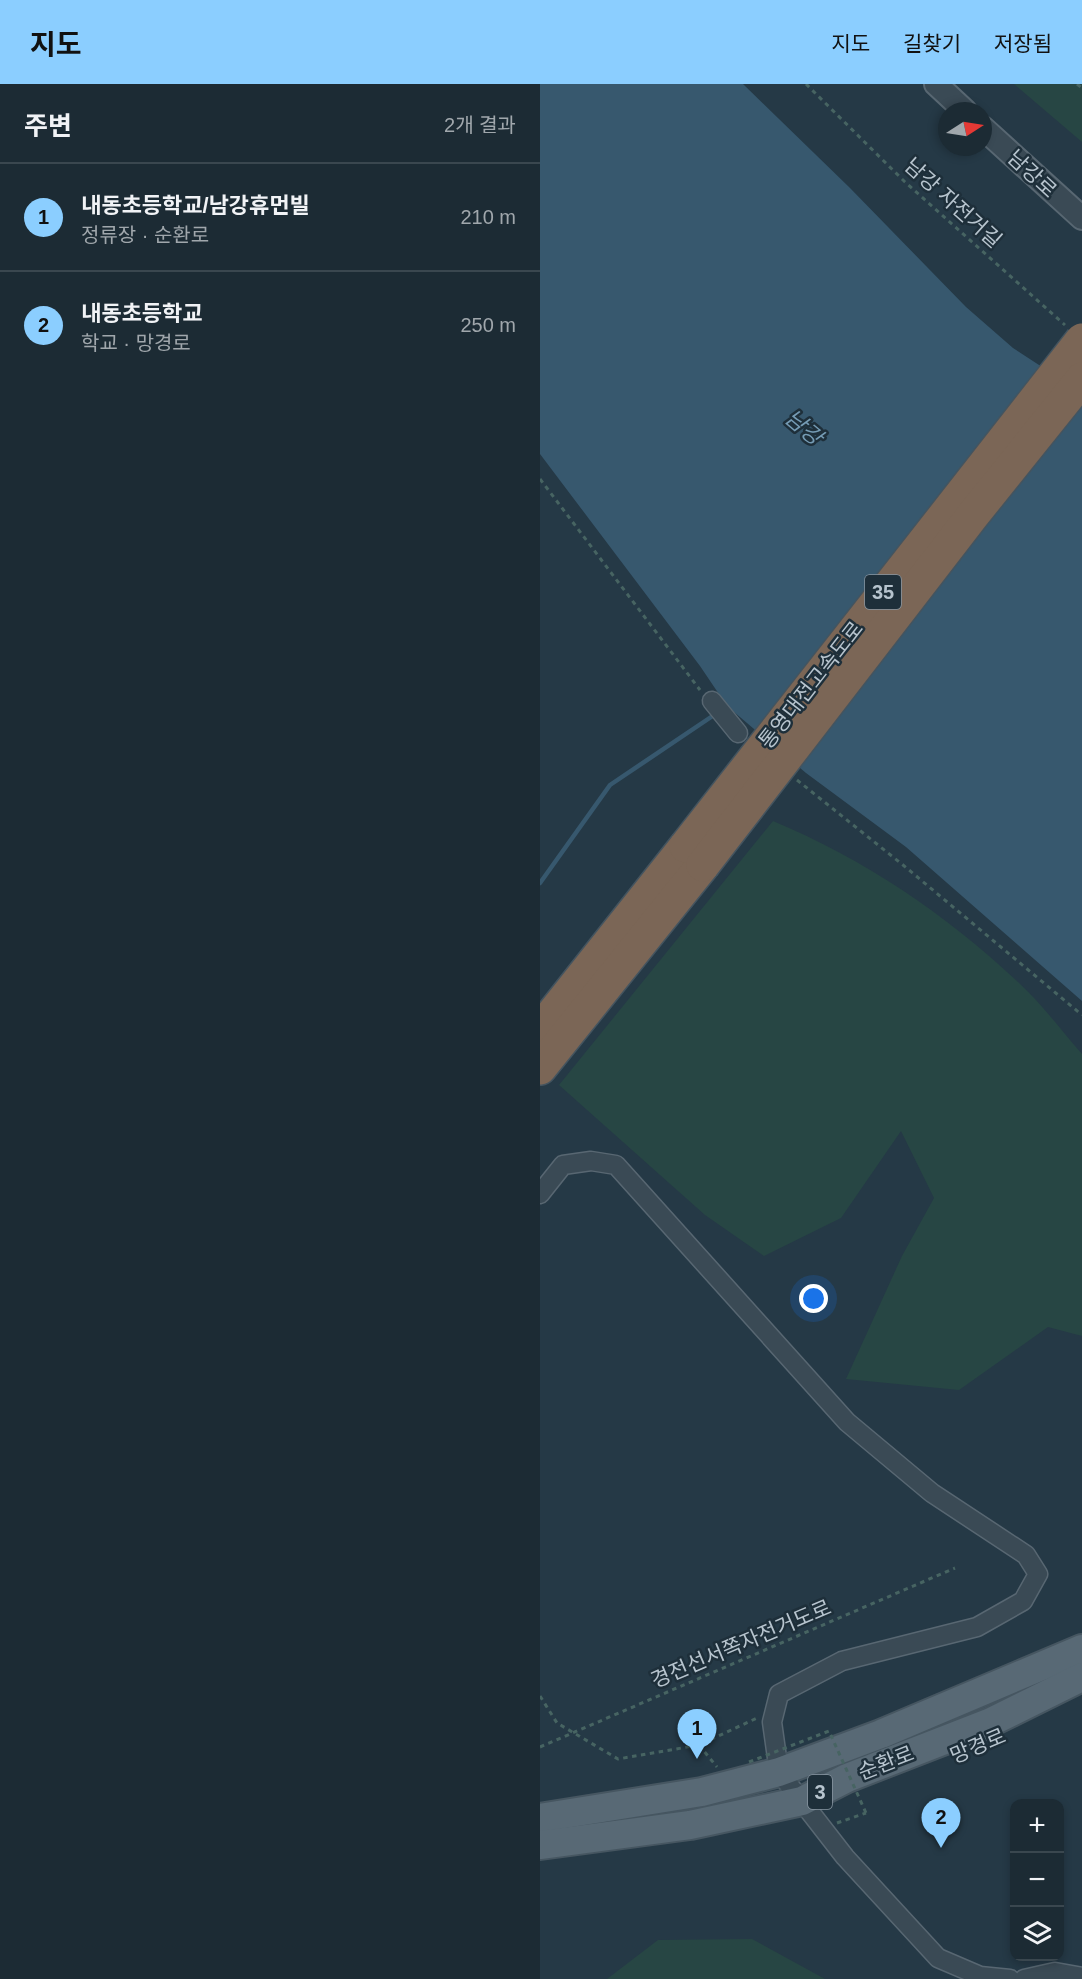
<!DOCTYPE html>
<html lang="ko">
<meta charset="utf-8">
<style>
:root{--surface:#1c2b34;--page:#25333c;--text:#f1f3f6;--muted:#a0a7ac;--line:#3a474f;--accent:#8bceff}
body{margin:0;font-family:Arial,"Noto Sans KR",sans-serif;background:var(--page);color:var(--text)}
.controls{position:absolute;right:18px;bottom:18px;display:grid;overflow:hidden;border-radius:12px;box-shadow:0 3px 9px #0003}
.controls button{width:54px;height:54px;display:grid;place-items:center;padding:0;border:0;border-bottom:2px solid var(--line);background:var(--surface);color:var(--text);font:30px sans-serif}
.compass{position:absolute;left:398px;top:18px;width:54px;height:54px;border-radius:50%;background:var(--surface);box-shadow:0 3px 9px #0003;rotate:78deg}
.you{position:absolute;left:274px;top:1215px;width:21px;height:21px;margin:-15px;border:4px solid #fff;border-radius:50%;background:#1a73e8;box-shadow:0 0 0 9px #1a73e833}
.badge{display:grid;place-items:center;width:39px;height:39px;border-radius:50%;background:var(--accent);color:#111;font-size:20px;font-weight:700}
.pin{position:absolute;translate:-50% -50px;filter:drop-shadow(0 2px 3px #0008)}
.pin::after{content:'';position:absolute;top:32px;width:21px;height:18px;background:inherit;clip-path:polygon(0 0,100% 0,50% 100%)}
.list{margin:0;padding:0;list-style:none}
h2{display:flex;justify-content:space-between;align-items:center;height:78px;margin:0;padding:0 24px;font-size:26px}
h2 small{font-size:20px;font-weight:400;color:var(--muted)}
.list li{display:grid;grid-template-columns:39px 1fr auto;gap:18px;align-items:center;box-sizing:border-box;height:108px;padding:0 24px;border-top:2px solid var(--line)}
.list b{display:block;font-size:22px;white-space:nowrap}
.list p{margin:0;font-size:20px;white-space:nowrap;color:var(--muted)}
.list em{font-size:20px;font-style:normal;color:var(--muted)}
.icon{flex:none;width:33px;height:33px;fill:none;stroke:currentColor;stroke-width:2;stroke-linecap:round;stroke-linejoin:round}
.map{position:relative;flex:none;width:542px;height:1895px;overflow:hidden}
header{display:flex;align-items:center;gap:36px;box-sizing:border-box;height:84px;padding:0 30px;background:var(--accent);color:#111}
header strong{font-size:28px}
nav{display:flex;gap:33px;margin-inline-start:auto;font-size:21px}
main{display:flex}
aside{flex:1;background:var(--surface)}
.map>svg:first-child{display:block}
</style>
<header>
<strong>지도</strong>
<nav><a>지도</a><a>길찾기</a><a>저장됨</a></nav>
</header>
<main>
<aside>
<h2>주변<small>2개 결과</small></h2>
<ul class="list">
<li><span class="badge">1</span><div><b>내동초등학교/남강휴먼빌</b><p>정류장 · 순환로</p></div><em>210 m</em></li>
<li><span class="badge">2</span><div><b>내동초등학교</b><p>학교 · 망경로</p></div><em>250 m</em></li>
</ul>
</aside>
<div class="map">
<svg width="542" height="1895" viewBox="0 0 542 1895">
<rect width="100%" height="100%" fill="#253946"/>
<g fill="#274644">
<path d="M 474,0 L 542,0 L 542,58 Z"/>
<path d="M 233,737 C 326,776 404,829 478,898 C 501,919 521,946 542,970 L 542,1252 L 508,1243 L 419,1306 L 306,1295 L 362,1172 L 394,1114 L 361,1047 L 301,1134 L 224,1172 L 165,1131 L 19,1001 Z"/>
<path d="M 212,1855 L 285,1895 L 67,1895 L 118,1856 Z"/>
</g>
<path fill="#37586e" d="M 0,0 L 203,0 L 310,104 L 426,223 L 473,264 L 542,309 L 542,917 L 366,763 L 266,689 L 187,622 L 160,582 L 0,370 Z"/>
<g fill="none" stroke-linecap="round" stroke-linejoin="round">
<path stroke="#37586e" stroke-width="4.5" d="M 0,799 L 70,701 L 177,629"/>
<g stroke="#586772" stroke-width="21">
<g id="minor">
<path d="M 172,617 L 198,649"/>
<path d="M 0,1110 L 23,1081 L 51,1077 L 76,1081 L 307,1338 L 392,1409 L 486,1471 L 498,1490 L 483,1517 L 437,1543 L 302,1577 L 239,1610 L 232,1638 L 239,1688 L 305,1773 L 398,1874 L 440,1892 L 470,1895"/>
<path d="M 484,1895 L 515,1888 L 542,1893"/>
</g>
</g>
<g stroke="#586772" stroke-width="26">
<g id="tertiary">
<path d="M 396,0 L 425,27"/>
<path d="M 443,44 L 542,134"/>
</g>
</g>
<g stroke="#465661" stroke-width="32">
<g id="primary">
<path d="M 0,1734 L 162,1708 L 239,1688 L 341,1650 L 542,1565"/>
<path d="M 0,1761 L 150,1741 L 262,1717 L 307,1694 L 451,1638 L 542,1593"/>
</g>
</g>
<g stroke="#44545f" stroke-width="36">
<g id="motorway">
<path d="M 0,946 L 146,762"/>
<path d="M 0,984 L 163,781"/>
</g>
</g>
<g stroke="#476462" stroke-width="3" stroke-dasharray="4.5 4.5" stroke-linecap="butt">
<path d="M 266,0 L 365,98 L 525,241"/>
<path d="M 537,0 L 542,4"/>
<path d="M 0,395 L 160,606"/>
<path d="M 257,696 L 363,781 L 542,931"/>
<path d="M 0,1612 L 17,1639 L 78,1675 L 159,1661 L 217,1634"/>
<path d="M 159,1661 L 177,1683"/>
<path d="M 0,1663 L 415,1484"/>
<path d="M 297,1739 L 326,1729"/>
</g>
<use href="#minor" stroke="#3a4a55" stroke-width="18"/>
<use href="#tertiary" stroke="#3a4a55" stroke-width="22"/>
<use href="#primary" stroke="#586975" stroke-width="28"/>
<use href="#motorway" stroke="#7b6656" stroke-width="33"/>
<g stroke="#44545f" stroke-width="36" stroke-linecap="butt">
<g id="motorway-bridge">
<path d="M 146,762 L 542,256"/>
<path d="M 163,781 L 433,431 L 542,295"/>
</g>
</g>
<path stroke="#476462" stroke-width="3" stroke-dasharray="4.5 4.5" stroke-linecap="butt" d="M 209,1678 L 289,1647 L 326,1729"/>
<use href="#motorway-bridge" stroke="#7b6656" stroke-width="33"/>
</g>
<g text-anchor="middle" stroke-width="5" stroke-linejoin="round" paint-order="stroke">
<g fill="#1e2f3a" stroke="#8997a2" stroke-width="1.5">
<rect x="325" y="491" width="36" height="34" rx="4.5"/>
<rect x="268" y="1691" width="24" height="34" rx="4.5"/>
</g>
<g font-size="20" font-weight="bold" fill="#b7c4ce">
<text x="343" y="515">35</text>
<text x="280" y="1715">3</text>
</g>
<g font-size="21" fill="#b7c4ce" stroke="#1e2f3a">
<text transform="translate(492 90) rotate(43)" y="7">남강로</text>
<text transform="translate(413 119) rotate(42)" y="7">남강 자전거길</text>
<text transform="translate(271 601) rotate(-52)" y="7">통영대전고속도로</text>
<text transform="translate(201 1560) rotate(-23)" y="7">경전선서쪽자전거도로</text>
<text transform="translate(438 1662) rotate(-23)" y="7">망경로</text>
<text transform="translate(346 1679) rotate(-21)" y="7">순환로</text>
</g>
<g font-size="22" font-style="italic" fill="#759bb4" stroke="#1e2f3a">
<text transform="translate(264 343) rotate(40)" y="8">남강</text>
</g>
</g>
</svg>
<div class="controls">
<button>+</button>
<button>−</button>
<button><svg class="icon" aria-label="layers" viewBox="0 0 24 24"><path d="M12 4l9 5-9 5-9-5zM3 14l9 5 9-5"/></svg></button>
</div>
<svg class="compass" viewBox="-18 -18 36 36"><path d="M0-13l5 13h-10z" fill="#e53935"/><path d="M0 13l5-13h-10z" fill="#a0a7ac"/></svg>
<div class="you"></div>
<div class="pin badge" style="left:157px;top:1675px">1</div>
<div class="pin badge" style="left:401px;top:1764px">2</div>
</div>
</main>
